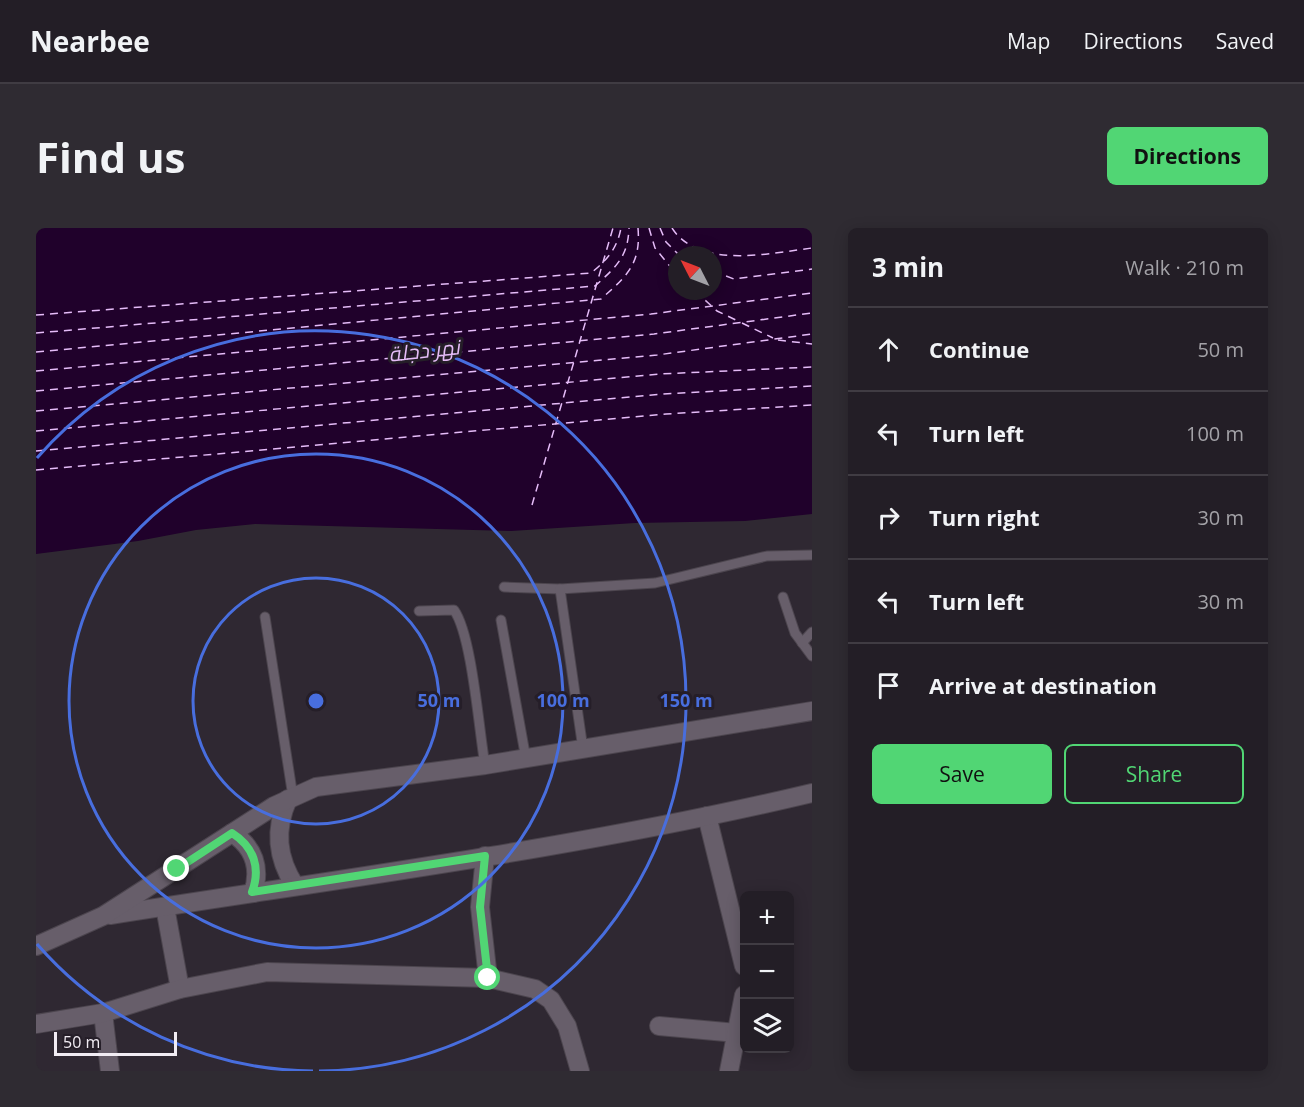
<!DOCTYPE html>
<meta charset="utf-8">
<style>
:root{--surface:#231e26;--page:#2f2b32;--text:#f1f3f6;--muted:#a3a2a7;--line:#403c43;--accent:#51d674}
body{margin:0;font-family:"Open Sans",Cairo,sans-serif;background:var(--page);color:var(--text)}
.controls{position:absolute;right:18px;bottom:18px;display:grid;overflow:hidden;border-radius:9px;box-shadow:0 3px 15px #0003}
.controls button{width:54px;height:54px;display:grid;place-items:center;padding:0;border:0;border-bottom:2px solid var(--line);background:var(--surface);color:var(--text);font:30px sans-serif}
.compass{position:absolute;left:632px;top:18px;width:54px;height:54px;border-radius:50%;background:var(--surface);box-shadow:0 3px 15px #0003;rotate:312deg}
.scale{position:absolute;left:18px;bottom:15px;width:123px;box-sizing:border-box;padding-left:6px;border:3px solid #f2edf4;border-top:0;font-size:16px;line-height:21px;white-space:nowrap;color:#f2edf4;-webkit-text-stroke:4px #251e28;paint-order:stroke}
.stop{position:absolute;width:18px;height:18px;margin:-14px;border:4px solid #51d674;border-radius:50%;background:#fff}
.stop.end{background:#51d674;border-color:#fff;box-shadow:0 2px 6px #0008}
.list{margin:0;padding:0;list-style:none}
h2{display:flex;justify-content:space-between;align-items:center;height:78px;margin:0;padding:0 24px;font-size:26px}
h2 small{font-size:20px;font-weight:400;color:var(--muted)}
.list li{display:grid;grid-template-columns:39px 1fr auto;gap:18px;align-items:center;box-sizing:border-box;height:84px;padding:0 24px;border-top:2px solid var(--line)}
.list b{display:block;font-size:22px;white-space:nowrap}
.list em{font-size:20px;font-style:normal;color:var(--muted)}
.actions{display:flex;gap:12px;padding:18px 24px}
.actions a{flex:1;padding:14px 0;border:2px solid var(--accent);border-radius:9px;text-align:center;font-size:21px;color:var(--accent)}
.actions .main{background:var(--accent);color:#111}
.icon{flex:none;width:33px;height:33px;fill:none;stroke:currentColor;stroke-width:2;stroke-linecap:round;stroke-linejoin:round}
.map{position:relative;flex:none;width:776px;height:843px;overflow:hidden;border-radius:9px}
header{display:flex;align-items:center;gap:36px;box-sizing:border-box;height:84px;padding:0 30px;background:var(--surface);border-bottom:2px solid var(--line)}
header strong{font-size:28px}
nav{display:flex;gap:33px;margin-inline-start:auto;font-size:21px}
.intro{display:flex;align-items:center;justify-content:space-between;box-sizing:border-box;height:144px;padding:0 36px}
h1{margin:0;font-size:42px}
.button{padding:15px 27px;border-radius:9px;background:var(--accent);color:#111;font-size:21px;font-weight:700}
main{display:flex;gap:36px;padding:0 36px}
aside{flex:1;background:var(--surface);border-radius:9px;box-shadow:0 3px 15px #0003}
.map>svg:first-child{display:block}
</style>
<header>
<strong>Nearbee</strong>
<nav><a>Map</a><a>Directions</a><a>Saved</a></nav>
</header>
<div class="intro"><h1>Find us</h1><a class="button">Directions</a></div>
<main>
<div class="map">
<svg width="776" height="843" viewBox="0 0 776 843">
<rect width="100%" height="100%" fill="#2f2832"/>
<path fill="#20012b" fill-rule="evenodd" d="M 0,0 L 776,0 L 776,286 L 709,293 L 599,295 L 475,303 L 219,296 L 160,302 L 102,313 L 0,326 ZM 641,27 L 677,27 L 677,63 L 641,63 Z"/>
<g fill="none" stroke-linecap="round" stroke-linejoin="round">
<g stroke="#e5bcf8" stroke-width="1.5" stroke-dasharray="8 6" stroke-linecap="butt">
<path d="M 613,0 L 619,20 L 641,47"/>
<path d="M 624,0 L 630,14 L 643,27"/>
<path d="M 636,0 C 663,42 735,25 776,20"/>
<path d="M 677,43 L 698,51 L 776,41"/>
<path d="M 659,63 L 681,83 L 702,93"/>
<path d="M 0,87 L 555,45 C 571,32 581,21 585,0"/>
<path d="M 706,95 L 737,110"/>
<path d="M 0,105 L 559,58 C 580,39 592,29 593,0"/>
<path d="M 742,112 L 776,116"/>
<path d="M 0,124 L 565,71 C 591,48 605,36 602,0"/>
<path d="M 0,143 L 615,86 L 776,65"/>
<path d="M 0,163 L 618,106 L 776,85"/>
<path d="M 0,183 L 621,127 L 776,106"/>
<path d="M 0,203 L 624,146 L 776,139"/>
<path d="M 0,223 L 627,166 L 776,158"/>
<path d="M 0,242 L 630,186 L 776,177"/>
<path d="M 496,277 L 577,0"/>
</g>
<g stroke="#4c454e" stroke-width="11">
<g id="service">
<path d="M 468,359 L 524,361 L 619,355 L 731,328 L 776,327"/>
<path d="M 524,361 L 547,521"/>
<path d="M 747,369 L 759,405 L 776,428"/>
<path d="M 383,383 L 418,382 C 436,407 443,503 449,537"/>
<path d="M 229,389 L 257,569"/>
<path d="M 465,392 L 490,531"/>
<path d="M 766,415 L 776,404"/>
</g>
</g>
<g stroke="#4c454e" stroke-width="20">
<g id="minor">
<path d="M 671,588 L 708,738"/>
<path d="M 449,628 L 444,679 L 452,750"/>
<path d="M 129,679 L 144,761"/>
<path d="M 67,785 L 74,843"/>
<path d="M 0,796 L 67,785 L 144,761 L 231,744 L 452,750 L 499,761 L 515,772 L 531,798 L 544,843"/>
<path d="M 623,798 L 701,805"/>
<path d="M 693,843 L 708,767"/>
</g>
</g>
<g stroke="#4c454e" stroke-width="20">
<g id="tertiary">
<path d="M 252,571 C 238,602 241,630 259,658"/>
<path d="M 196,605 C 218,619 225,640 217,665"/>
<path d="M 74,687 C 308,650 545,620 776,565"/>
<path d="M 0,718 L 67,688 L 238,578 L 280,559 L 449,537 L 776,483"/>
</g>
</g>
<use href="#service" stroke="#675e6a" stroke-width="9"/>
<use href="#minor" stroke="#675e6a" stroke-width="18"/>
<use href="#tertiary" stroke="#675e6a" stroke-width="18"/>
</g>
<g fill="none" stroke-linecap="round" stroke-linejoin="round">
<path stroke="#51d674" stroke-width="8" d="M 141,641 L 196,605 C 218,619 225,640 216,664 L 449,628 L 444,679 L 452,750"/>
</g>
<g fill="none" stroke="#486ede" stroke-width="3">
<circle cx="280" cy="473" r="123"/>
<circle cx="280" cy="473" r="247"/>
<path d="M277 843A370 370 0 0 1 1 716M1 230A370 370 0 1 1 283 843"/>
</g>
<g text-anchor="middle" stroke-width="6" stroke-linejoin="round" paint-order="stroke">
<g font-size="21" font-style="italic" fill="#e5bcf8" stroke="#251e28">
<text transform="translate(388 123) rotate(-6)" y="7">نهر دجلة</text>
</g>
</g>
<circle cx="280" cy="473" r="9" fill="#486ede" stroke="#251e28" stroke-width="3"/>
<g font-size="18" text-anchor="middle" font-weight="bold" fill="#486ede" stroke="#251e28" stroke-width="6" stroke-linejoin="round" paint-order="stroke">
<text x="403" y="479">50 m</text>
<text x="527" y="479">100 m</text>
<text x="650" y="479">150 m</text>
</g>
</svg>
<div class="controls">
<button>+</button>
<button>−</button>
<button><svg class="icon" aria-label="layers" viewBox="0 0 24 24"><path d="M12 4l9 5-9 5-9-5zM3 14l9 5 9-5"/></svg></button>
</div>
<svg class="compass" viewBox="-18 -18 36 36"><path d="M0-13l5 13h-10z" fill="#e53935"/><path d="M0 13l5-13h-10z" fill="#a3a2a7"/></svg>
<div class="scale">50 m</div>
<div class="stop" style="left:452px;top:750px"></div>
<div class="stop end" style="left:141px;top:641px"></div>
</div>
<aside>
<h2>3 min<small>Walk · 210 m</small></h2>
<ul class="list">
<li><svg class="icon" aria-label="ahead" viewBox="0 0 24 24"><path d="M12 20V5M6 11l6-6 6 6"/></svg><div><b>Continue</b></div><em>50 m</em></li>
<li><svg class="icon" aria-label="left" viewBox="0 0 24 24"><path d="M17 20v-9H6M10 6l-5 5 5 5"/></svg><div><b>Turn left</b></div><em>100 m</em></li>
<li><svg class="icon" aria-label="right" viewBox="0 0 24 24"><path d="M7 20v-9h11M14 6l5 5-5 5"/></svg><div><b>Turn right</b></div><em>30 m</em></li>
<li><svg class="icon" aria-label="left" viewBox="0 0 24 24"><path d="M17 20v-9H6M10 6l-5 5 5 5"/></svg><div><b>Turn left</b></div><em>30 m</em></li>
<li><svg class="icon" aria-label="arrive" viewBox="0 0 24 24"><path d="M6 21V4h12l-3 4 3 4H6"/></svg><div><b>Arrive at destination</b></div></li>
</ul>
<div class="actions"><a class="main">Save</a><a>Share</a></div>
</aside>
</main>
